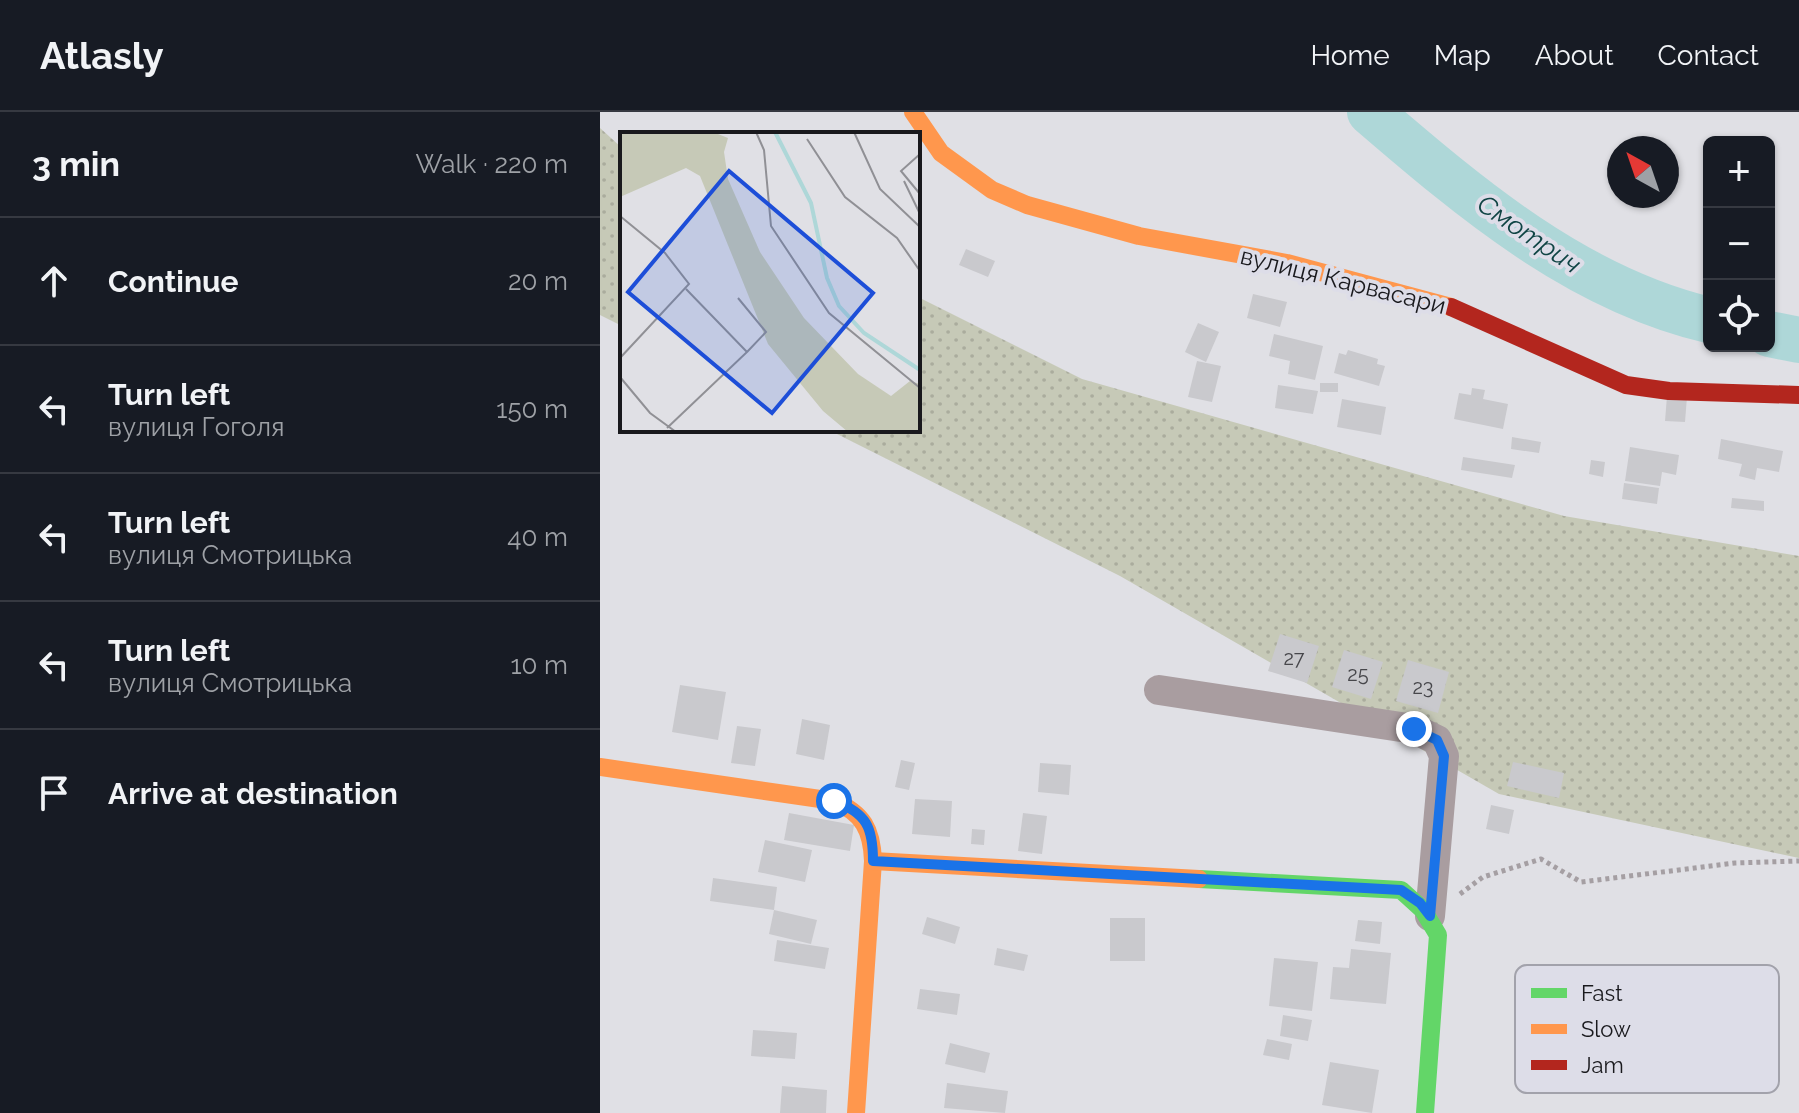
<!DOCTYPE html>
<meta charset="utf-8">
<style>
:root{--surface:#171b24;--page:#242831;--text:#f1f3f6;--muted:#9ea1a6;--line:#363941}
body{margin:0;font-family:Raleway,sans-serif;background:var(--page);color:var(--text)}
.controls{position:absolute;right:24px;top:24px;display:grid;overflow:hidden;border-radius:12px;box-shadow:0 2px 6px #0004}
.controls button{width:72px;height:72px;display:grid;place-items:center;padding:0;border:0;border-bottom:2px solid var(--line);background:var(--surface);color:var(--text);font:40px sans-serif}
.compass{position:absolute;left:1007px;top:24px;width:72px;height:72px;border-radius:50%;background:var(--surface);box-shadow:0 2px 6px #0004;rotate:320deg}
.stop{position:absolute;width:24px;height:24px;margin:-18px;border:6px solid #1a73e8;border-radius:50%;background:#fff}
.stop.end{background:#1a73e8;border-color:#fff;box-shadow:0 2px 8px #0008}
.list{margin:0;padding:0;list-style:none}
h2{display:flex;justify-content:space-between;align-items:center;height:104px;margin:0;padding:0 32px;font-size:34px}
h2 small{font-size:26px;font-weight:400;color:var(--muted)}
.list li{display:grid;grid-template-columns:52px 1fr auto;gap:24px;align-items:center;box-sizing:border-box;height:128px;padding:0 32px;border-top:2px solid var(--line)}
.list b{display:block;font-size:30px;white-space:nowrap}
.list p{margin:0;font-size:26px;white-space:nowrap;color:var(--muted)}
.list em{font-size:26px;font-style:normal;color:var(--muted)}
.icon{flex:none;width:44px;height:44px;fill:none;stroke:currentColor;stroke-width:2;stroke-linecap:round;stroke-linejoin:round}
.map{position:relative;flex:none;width:1199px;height:1001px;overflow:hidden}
header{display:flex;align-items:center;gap:48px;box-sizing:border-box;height:112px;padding:0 40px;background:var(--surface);border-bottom:2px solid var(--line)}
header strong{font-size:38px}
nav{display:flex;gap:44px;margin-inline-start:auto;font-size:28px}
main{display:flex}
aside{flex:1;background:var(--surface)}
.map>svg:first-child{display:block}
</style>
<header>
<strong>Atlasly</strong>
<nav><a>Home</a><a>Map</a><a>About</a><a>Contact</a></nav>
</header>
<main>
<aside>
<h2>3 min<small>Walk · 220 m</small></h2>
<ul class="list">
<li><svg class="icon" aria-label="ahead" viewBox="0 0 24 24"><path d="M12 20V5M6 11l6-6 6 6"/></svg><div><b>Continue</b></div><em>20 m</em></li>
<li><svg class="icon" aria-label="left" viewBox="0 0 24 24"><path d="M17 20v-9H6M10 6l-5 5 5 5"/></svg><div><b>Turn left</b><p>вулиця Гоголя</p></div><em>150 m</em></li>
<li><svg class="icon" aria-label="left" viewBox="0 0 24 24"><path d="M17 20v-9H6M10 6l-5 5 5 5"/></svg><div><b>Turn left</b><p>вулиця Смотрицька</p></div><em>40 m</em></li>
<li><svg class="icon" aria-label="left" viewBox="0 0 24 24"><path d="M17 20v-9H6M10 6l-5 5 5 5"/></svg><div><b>Turn left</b><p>вулиця Смотрицька</p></div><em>10 m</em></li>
<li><svg class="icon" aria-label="arrive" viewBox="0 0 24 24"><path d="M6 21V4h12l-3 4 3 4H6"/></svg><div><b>Arrive at destination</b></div></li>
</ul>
</aside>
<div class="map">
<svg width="1199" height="1001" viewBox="0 0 1199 1001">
<defs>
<pattern id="grass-dots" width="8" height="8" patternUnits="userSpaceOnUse" patternTransform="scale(2)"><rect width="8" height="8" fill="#c6c9b7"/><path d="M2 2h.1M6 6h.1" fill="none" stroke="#aaac9d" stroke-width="1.8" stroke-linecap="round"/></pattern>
</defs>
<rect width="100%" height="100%" fill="#e0e0e5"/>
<g fill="url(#grass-dots)">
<path d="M 0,16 L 22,36 L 22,214 L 0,203 Z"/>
<path d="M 318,185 L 482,267 L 964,404 L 1199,444 L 1199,746 L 899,682 L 520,464 L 229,318 L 318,318 Z"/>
</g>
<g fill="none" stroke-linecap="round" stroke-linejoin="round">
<g stroke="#aed7d8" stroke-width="46">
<path d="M 770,0 C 870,86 977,177 1109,208"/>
<path d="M 1169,222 L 1199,228"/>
</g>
</g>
<g fill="#c9c9cd">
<path d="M 366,137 L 395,149 L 388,165 L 359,153 Z"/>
<path d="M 653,182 L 687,190 L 680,215 L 647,206 Z"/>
<path d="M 598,211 L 619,220 L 606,250 L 585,240 Z"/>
<path d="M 674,222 L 723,234 L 715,268 L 688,262 L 690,249 L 669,244 Z"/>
<path d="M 748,238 L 778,247 L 777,252 L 785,254 L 779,274 L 734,261 L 739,241 L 746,243 Z"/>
<path d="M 597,249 L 621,254 L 612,290 L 588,285 Z"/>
<rect x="720" y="271" width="18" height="9"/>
<path d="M 678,273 L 718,279 L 713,302 L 675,296 Z"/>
<path d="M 872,276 L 885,278 L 883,287 L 908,292 L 903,317 L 854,307 L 859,281 L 871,283 Z"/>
<path d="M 1067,284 L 1087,285 L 1085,310 L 1065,309 Z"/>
<path d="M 742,287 L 786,295 L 781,323 L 737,315 Z"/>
<path d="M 912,325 L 941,330 L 939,341 L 911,337 Z"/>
<path d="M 1121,327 L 1183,339 L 1179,360 L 1157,356 L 1155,368 L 1139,364 L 1142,352 L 1118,347 Z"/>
<path d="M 1030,335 L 1079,343 L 1076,363 L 1062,360 L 1060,374 L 1025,369 Z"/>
<path d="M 863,345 L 915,353 L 912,366 L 861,358 Z"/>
<path d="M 991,348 L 1005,350 L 1003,365 L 989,362 Z"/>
<path d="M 1024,371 L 1059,376 L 1057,392 L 1022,387 Z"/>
<path d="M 1132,386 L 1164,389 L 1164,399 L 1131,396 Z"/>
<path d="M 680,522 L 719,534 L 707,571 L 668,559 Z"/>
<path d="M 744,538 L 783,550 L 771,587 L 732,575 Z"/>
<path d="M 808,548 L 849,560 L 838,601 L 796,589 Z"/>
<path d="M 80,573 L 126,580 L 118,628 L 72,620 Z"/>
<path d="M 202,607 L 230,613 L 224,648 L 196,642 Z"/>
<path d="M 137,614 L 161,617 L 155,654 L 131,651 Z"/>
<path d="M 301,648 L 315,651 L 309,678 L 295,675 Z"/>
<path d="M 913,650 L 964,661 L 959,686 L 907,674 Z"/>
<path d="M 440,651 L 471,653 L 469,683 L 438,680 Z"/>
<path d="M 315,687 L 352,689 L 350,725 L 312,722 Z"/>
<path d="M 891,693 L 914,698 L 909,722 L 886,717 Z"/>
<path d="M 189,701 L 254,713 L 250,739 L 184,728 Z"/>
<path d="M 423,701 L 447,704 L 442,742 L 418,739 Z"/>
<path d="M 372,717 L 385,718 L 384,733 L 371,732 Z"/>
<path d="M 165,728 L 212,738 L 205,770 L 158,760 Z"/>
<path d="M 113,766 L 177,775 L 174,798 L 110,789 Z"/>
<path d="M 174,798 L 217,808 L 211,832 L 169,822 Z"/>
<path d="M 327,805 L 360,815 L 355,832 L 322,822 Z"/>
<rect x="510" y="806" width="35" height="43"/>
<path d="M 758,808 L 782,810 L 780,832 L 755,829 Z"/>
<path d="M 177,828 L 229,836 L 225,857 L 174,849 Z"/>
<path d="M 397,836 L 428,843 L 424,859 L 394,853 Z"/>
<path d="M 751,837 L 791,841 L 786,892 L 730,887 L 733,855 L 749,856 Z"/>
<path d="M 674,846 L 718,850 L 712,899 L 669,894 Z"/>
<path d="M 320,877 L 360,882 L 357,903 L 317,897 Z"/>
<path d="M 683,903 L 712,908 L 708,929 L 680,924 Z"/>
<path d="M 153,918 L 197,921 L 195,947 L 151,944 Z"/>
<path d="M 667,927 L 692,932 L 689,948 L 663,943 Z"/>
<path d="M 350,931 L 390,941 L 385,961 L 345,952 Z"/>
<path d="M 730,950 L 779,958 L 772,1001 L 722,993 Z"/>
<path d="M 347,971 L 408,979 L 405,1001 L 344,996 Z"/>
<path d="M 182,974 L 227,978 L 226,1001 L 180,1001 Z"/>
</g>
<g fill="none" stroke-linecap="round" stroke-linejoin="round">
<path stroke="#a59fa3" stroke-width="5" stroke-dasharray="4 4" stroke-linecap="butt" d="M 860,782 L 883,765 L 941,747 L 981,770 L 1135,751 L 1199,749"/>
<path stroke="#a99da0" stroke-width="30" d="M 559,578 L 814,617 L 837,628 L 844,644 L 830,804"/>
<path stroke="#63d668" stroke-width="18" d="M 599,767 L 801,778 L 823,798 L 838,823 L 825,1001"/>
<g stroke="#ff974d" stroke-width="18">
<path d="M 313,0 L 341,41 L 392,78 L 427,93 L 539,124 L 687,151 L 851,195"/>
<path d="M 0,655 L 234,689 C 263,701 272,718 273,749 L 256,1001"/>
<path d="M 273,749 L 599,767"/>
</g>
<path stroke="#b3261e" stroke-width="18" d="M 851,195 L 1026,273 L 1069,279 L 1199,283"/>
</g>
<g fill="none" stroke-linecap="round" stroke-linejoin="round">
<path stroke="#1a73e8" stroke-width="10" d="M 234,689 C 267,701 273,716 273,749 L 801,778 L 820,791 L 830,804 L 844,644 L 837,628 L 814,617"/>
</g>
<g text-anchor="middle" stroke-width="8" stroke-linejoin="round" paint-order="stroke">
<g font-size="20" fill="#47474b">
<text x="694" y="553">27</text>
<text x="758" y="569">25</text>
<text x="823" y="582">23</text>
</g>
<g font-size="24" fill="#19191d" stroke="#dddde8">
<text transform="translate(743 169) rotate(14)" y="8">вулиця Карвасари</text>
</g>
<g font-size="26" font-style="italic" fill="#0f4444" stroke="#dddde8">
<text transform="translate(929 122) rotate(34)" y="9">Смотрич</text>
</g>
</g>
<g transform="translate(20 20)">
<rect width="300" height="300" fill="#e0e0e5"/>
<path d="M 0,0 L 93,0 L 108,6 L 104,20 L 108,47 L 140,120 L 184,186 L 238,242 L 271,264 L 290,249 L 300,252 L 300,300 L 228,300 L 203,279 L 148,212 L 80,44 L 66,36 L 0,65 Z" fill="#c6c9b7"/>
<path fill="none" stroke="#aed7d8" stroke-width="4" d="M 155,0 L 191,71 L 207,146 L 219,174 L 244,201 L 300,238"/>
<path fill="none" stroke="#909095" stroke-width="2" d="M 136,0 L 144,18 L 151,94 L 209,181 L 300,256M 234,0 L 260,57 L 300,95M 187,7 L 225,65 L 277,106 L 300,139M 300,22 L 281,39 L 300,62M 284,49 L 300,82M 0,84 L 45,121 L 69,152 L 0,226M 118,166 L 146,200 L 127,220M 0,245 L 30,281 L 56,300M 47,296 L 127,220 L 66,157"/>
<path fill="#1d4ed8" fill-opacity="0.15" stroke="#1d4ed8" stroke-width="4" d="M 109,39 L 253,161 L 152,281 L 8,160 Z"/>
<rect width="300" height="300" fill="none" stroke="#19191d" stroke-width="4"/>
</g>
<rect x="915" y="853" width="264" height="128" rx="12" fill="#dddde8" stroke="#a2a2ab" stroke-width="2"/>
<rect x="931" y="876" width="36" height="10" fill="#63d668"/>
<rect x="931" y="912" width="36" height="10" fill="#ff974d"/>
<rect x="931" y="948" width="36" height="10" fill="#b3261e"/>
<g font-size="22" fill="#19191d">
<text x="981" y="889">Fast</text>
<text x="981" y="925">Slow</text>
<text x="981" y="961">Jam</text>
</g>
</svg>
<div class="controls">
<button>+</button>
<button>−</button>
<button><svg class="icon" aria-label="locate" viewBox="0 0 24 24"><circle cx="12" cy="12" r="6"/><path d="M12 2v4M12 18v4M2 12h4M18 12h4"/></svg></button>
</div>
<svg class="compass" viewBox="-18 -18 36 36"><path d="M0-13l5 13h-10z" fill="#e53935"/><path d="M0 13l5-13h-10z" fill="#9ea1a6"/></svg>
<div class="stop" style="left:234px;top:689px"></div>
<div class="stop end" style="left:814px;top:617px"></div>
</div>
</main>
